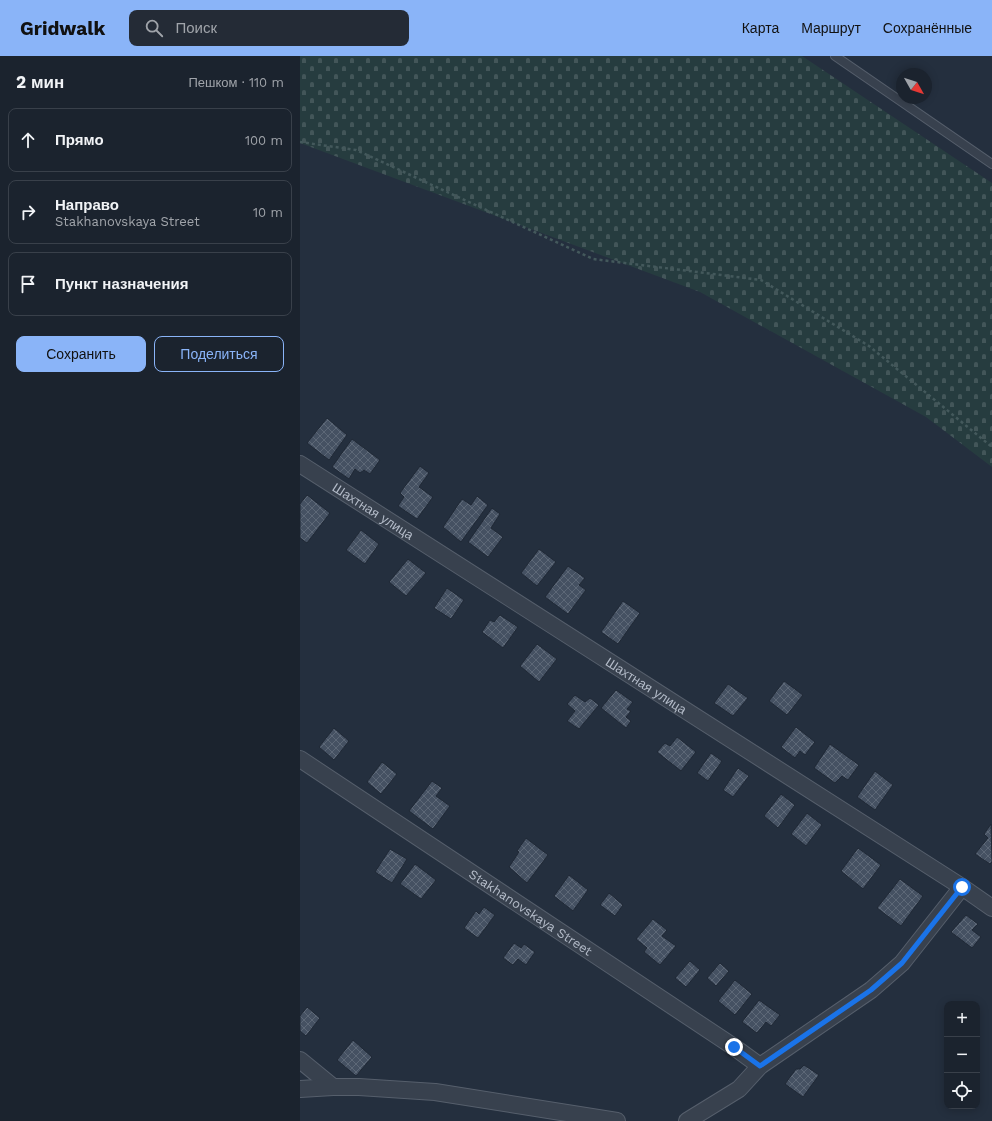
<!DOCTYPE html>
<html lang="ru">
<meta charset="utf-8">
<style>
:root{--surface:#1b232e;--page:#242b36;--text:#f1f3f6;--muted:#a0a4aa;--line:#39404a;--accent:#8ab4f8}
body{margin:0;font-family:"Work Sans",sans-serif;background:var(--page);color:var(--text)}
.controls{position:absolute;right:12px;bottom:12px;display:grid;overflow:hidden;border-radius:8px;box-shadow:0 2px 10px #0003}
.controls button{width:36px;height:36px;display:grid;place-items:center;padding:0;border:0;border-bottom:1px solid var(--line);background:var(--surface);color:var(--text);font:20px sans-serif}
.compass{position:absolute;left:596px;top:12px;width:36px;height:36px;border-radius:50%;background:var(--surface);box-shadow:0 2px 10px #0003;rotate:129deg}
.stop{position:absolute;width:12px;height:12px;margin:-9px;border:3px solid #1a73e8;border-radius:50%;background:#fff}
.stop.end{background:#1a73e8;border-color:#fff;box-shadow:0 1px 4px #0008}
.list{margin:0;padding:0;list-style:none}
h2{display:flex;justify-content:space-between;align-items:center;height:52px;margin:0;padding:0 16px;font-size:17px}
h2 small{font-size:13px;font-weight:400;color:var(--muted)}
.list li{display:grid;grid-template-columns:26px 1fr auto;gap:12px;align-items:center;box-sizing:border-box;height:64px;margin:0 8px 8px;padding:0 8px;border:1px solid var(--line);border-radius:8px}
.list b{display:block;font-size:15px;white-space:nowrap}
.list p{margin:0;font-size:13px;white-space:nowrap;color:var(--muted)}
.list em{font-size:13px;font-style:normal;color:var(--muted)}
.actions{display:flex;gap:8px;padding:12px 16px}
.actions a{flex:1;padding:9px 0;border:1px solid var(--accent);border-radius:8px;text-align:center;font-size:14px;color:var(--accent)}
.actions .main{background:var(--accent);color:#111}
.icon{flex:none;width:22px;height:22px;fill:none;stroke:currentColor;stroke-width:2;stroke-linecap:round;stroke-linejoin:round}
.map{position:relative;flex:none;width:692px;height:1065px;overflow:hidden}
header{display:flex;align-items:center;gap:24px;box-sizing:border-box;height:56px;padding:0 20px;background:var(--accent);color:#111}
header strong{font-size:19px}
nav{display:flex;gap:22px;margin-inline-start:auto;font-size:14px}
.search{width:280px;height:36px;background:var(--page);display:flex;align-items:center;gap:10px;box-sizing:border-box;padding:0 14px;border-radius:8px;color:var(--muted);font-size:15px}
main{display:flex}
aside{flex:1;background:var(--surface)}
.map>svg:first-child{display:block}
</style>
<header>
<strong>Gridwalk</strong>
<div class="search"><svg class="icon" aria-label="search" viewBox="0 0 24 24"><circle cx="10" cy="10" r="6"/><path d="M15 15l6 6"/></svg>Поиск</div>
<nav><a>Карта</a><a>Маршрут</a><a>Сохранённые</a></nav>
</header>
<main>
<aside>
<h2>2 мин<small>Пешком · 110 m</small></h2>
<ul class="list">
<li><svg class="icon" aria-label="ahead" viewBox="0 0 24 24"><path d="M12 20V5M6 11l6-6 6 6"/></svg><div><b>Прямо</b></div><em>100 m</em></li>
<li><svg class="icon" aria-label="right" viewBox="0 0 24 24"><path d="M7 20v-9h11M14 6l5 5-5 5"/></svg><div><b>Направо</b><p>Stakhanovskaya Street</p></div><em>10 m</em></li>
<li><svg class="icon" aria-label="arrive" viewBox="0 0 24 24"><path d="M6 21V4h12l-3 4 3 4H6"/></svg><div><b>Пункт назначения</b></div></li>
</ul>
<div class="actions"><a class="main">Сохранить</a><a>Поделиться</a></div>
</aside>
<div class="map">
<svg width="692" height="1065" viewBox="0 0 692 1065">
<defs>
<pattern id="cemetery-stones" width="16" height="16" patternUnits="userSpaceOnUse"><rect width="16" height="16" fill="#263c3f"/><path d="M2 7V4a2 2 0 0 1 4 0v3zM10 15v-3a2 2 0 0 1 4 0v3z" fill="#435659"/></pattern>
<pattern id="building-cross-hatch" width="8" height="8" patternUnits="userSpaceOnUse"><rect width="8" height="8" fill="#455162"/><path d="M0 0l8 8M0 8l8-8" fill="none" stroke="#5d6877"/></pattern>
</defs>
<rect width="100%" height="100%" fill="#242f3e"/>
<path fill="url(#cemetery-stones)" d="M 0,0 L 502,0 L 692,127 L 692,411 L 626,361 L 400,236 L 0,87 Z"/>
<g fill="url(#building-cross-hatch)" stroke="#1f2835">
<path d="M 27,362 L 47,379 L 29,404 L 7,387 Z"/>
<path d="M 52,383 L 80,404 L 70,418 L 64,414 L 60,417 L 55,413 L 49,423 L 32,411 Z"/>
<path d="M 120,410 L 129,417 L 119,431 L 133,441 L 117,463 L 98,450 L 104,441 L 100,437 Z"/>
<path d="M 7,439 L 30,457 L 7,487 L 0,482 L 0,448 Z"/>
<path d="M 177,440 L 188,449 L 161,486 L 143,471 L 162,443 L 171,449 Z"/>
<path d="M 192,452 L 200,458 L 191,472 L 203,481 L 188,501 L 168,486 Z"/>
<path d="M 61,474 L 79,488 L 65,508 L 46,494 Z"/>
<path d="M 239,493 L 256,506 L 237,530 L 221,517 Z"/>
<path d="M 108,503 L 126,517 L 106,540 L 89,526 Z"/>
<path d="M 268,510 L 285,522 L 279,529 L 286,534 L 268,558 L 245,541 Z"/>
<path d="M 147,532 L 164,544 L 151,563 L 134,552 Z"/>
<path d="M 323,545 L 340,557 L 318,588 L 301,576 Z"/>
<path d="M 200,559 L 218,571 L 203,592 L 182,576 L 190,564 L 194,566 Z"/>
<path d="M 237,588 L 257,603 L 239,626 L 220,610 Z"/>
<path d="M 484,625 L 503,639 L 487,659 L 469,645 Z"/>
<path d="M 428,628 L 448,642 L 433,660 L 414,647 Z"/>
<path d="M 316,634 L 333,646 L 327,653 L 331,655 L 326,661 L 331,665 L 326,672 L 301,652 Z"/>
<path d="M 275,639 L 285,646 L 290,642 L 299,649 L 279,673 L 267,665 L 275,655 L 267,648 Z"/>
<path d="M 496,671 L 515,686 L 505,699 L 500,695 L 495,702 L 481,691 Z"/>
<path d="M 34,672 L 49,685 L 34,704 L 19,691 Z"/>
<path d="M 377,681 L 396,696 L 381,715 L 357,696 L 365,687 L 370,690 Z"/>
<path d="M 530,688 L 559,709 L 548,724 L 542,720 L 535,727 L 514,712 Z"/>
<path d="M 411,697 L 422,705 L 408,725 L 397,717 Z"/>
<path d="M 82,706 L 97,718 L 81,738 L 67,726 Z"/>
<path d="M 438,712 L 449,720 L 433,741 L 423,734 Z"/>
<path d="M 575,715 L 593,729 L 575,754 L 557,741 Z"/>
<path d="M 132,725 L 142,732 L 136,740 L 150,750 L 133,773 L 109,755 Z"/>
<path d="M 481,738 L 495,749 L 478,772 L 464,760 Z"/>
<path d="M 507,757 L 522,769 L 506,790 L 491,778 Z"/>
<path d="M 691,768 L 692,806 L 690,808 L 675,798 L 688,782 L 684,778 Z"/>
<path d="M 226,782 L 248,799 L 227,827 L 209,811 L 219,796 L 217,795 Z"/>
<path d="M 558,792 L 581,809 L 563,833 L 541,815 Z"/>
<path d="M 90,793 L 107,803 L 92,827 L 75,816 Z"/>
<path d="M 115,808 L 136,824 L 121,843 L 100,828 Z"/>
<path d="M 269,819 L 288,834 L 273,855 L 254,840 Z"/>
<path d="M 600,823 L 623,840 L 601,870 L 577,852 Z"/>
<path d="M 309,837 L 323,849 L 315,860 L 300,849 Z"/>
<path d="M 184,851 L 195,859 L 178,882 L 164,872 L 176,855 L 179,858 Z"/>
<path d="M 666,859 L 678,868 L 672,874 L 681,881 L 672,892 L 651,876 Z"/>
<path d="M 353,863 L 367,874 L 362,880 L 376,890 L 360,909 L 344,896 L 347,892 L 336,883 Z"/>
<path d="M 214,887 L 221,892 L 224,888 L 235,896 L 226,909 L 218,903 L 213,909 L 203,902 Z"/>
<path d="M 390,905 L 400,914 L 386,931 L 375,922 Z"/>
<path d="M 420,907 L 429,915 L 416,930 L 407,922 Z"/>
<path d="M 435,924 L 452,938 L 435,959 L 418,945 Z"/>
<path d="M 459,944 L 480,959 L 471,970 L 466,966 L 457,977 L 442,966 Z"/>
<path d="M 7,951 L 20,962 L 6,980 L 0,975 L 0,960 Z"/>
<path d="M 53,984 L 72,1001 L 56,1020 L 37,1004 Z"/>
<path d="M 504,1009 L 519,1019 L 503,1041 L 485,1028 L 496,1013 L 500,1013 Z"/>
</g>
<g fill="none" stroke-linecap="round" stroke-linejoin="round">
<g stroke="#565f6c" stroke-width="10">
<path id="service" d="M 535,0 L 692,108"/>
</g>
<g stroke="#565f6c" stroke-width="18">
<g id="minor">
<path id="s1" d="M 0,408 L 662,831 L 692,852"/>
<path id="s2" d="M 0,703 L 434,991 L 460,1010"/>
<path d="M 0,1004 L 33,1031"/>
<path d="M 0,1033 L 33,1031 L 59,1031 L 135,1036 L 317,1065"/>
<path d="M 387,1065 L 439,1033 L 460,1010 L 571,934 L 602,907 L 662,831"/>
</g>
</g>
<path stroke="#44595c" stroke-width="2.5" stroke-dasharray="3 3" stroke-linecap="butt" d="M 0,86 L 56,94 L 293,203 L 461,224 L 569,290 L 692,391"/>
<use href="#service" stroke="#38414e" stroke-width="8"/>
<use href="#minor" stroke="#38414e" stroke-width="16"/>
</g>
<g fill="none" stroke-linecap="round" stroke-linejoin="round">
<path stroke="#1a73e8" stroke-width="5" d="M 434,991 L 460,1010 L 571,934 L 602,907 L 662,831"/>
</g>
<g text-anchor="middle" stroke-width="3.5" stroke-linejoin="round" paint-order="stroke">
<g font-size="13" fill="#b4bcc9" stroke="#1d2633">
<text dy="5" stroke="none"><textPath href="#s1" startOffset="87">Шахтная улица</textPath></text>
<text dy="5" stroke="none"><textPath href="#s1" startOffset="411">Шахтная улица</textPath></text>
<text dy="5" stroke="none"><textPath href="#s2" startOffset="277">Stakhanovskaya Street</textPath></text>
</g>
</g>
</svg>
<div class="controls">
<button>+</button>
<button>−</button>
<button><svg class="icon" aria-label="locate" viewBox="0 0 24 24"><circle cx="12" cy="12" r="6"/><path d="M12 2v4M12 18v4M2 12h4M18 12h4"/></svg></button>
</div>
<svg class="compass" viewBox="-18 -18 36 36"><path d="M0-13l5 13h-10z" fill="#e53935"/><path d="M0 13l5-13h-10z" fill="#a0a4aa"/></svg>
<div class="stop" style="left:662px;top:831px"></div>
<div class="stop end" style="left:434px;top:991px"></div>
</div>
</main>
